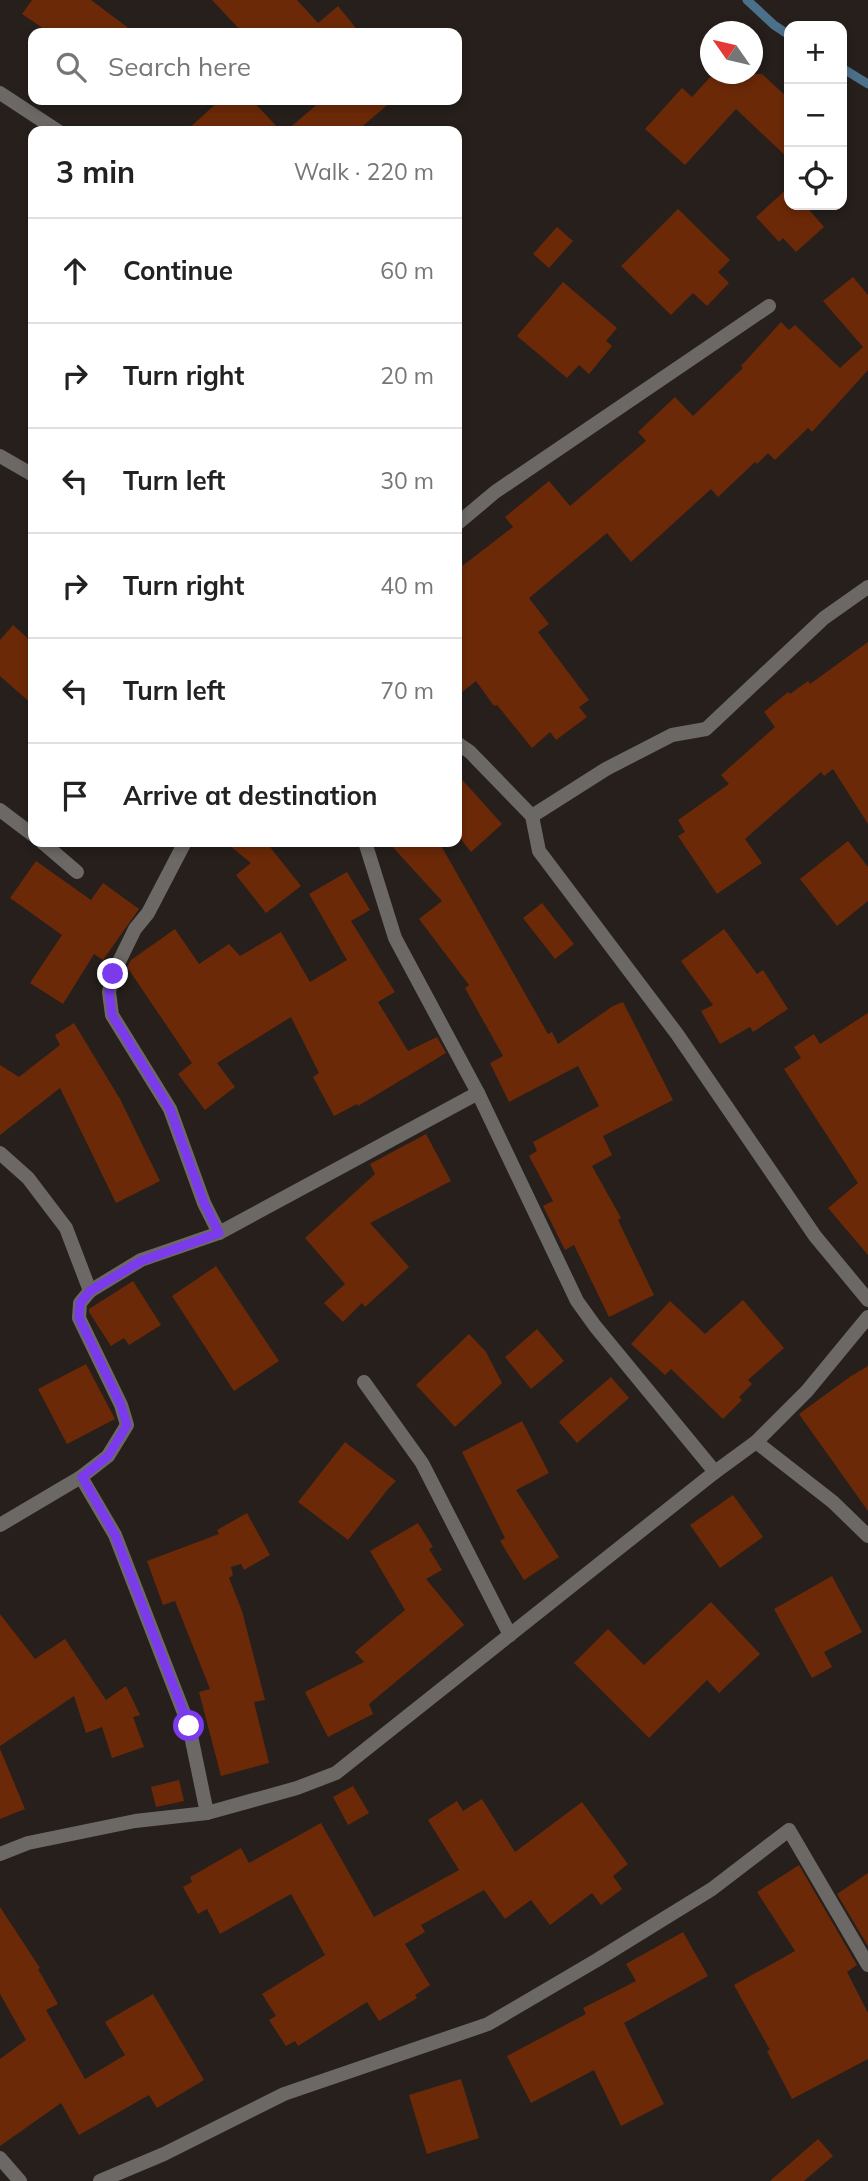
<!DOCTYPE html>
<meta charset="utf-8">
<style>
:root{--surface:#fff;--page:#f2f2f2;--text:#222;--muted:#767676;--line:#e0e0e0}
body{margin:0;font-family:Mulish,sans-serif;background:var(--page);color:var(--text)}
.controls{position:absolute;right:21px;top:21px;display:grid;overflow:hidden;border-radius:14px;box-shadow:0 4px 10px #0003}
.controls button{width:63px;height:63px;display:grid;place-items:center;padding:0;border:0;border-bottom:2px solid var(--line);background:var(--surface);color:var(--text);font:35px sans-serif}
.compass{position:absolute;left:700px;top:21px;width:63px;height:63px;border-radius:50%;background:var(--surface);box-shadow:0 4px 10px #0003;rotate:304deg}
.stop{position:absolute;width:21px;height:21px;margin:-16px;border:5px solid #7c3aed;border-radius:50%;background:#fff}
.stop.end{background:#7c3aed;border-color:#fff;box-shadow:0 2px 7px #0008}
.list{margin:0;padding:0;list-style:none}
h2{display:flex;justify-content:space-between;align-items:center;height:91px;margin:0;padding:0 28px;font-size:30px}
h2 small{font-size:23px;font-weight:400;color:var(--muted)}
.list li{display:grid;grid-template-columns:46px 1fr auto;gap:21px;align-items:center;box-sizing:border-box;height:105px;padding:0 28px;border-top:2px solid var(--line)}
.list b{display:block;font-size:26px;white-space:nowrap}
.list em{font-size:23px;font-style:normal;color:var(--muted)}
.icon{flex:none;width:38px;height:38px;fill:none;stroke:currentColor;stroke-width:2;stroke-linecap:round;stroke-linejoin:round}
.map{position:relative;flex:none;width:868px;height:2181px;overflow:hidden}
.search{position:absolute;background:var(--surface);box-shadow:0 4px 10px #0003;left:28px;top:28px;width:434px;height:77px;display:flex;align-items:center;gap:18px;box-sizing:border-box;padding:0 24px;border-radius:14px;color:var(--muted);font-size:26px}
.panel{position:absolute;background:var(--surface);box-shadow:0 4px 10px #0003;left:28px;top:126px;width:434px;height:721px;border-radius:14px}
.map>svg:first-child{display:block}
</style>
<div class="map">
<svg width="868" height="2181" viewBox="0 0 868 2181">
<rect width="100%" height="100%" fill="#261f1c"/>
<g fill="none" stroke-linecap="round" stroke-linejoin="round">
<g stroke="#4b708a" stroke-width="9">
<path d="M 747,0 L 774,25 L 789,35"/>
<path d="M 842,68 L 868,84"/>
</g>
</g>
<g fill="#6c2907">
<path d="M 32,0 L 91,0 L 135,33 L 50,33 L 22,14 Z"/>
<path d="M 212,0 L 297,0 L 318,23 L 338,6 L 360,33 L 243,33 Z"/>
<path d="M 713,74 L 762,74 L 789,99 L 789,159 L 736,109 L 685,165 L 645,129 L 682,88 L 692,97 Z"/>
<path d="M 220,100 L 252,100 L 281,131 L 186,131 Z"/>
<path d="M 322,100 L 393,100 L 357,131 L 286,131 Z"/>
<path d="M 789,187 L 789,205 L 805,205 L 824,227 L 796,252 L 783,238 L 779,242 L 756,217 Z"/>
<path d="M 678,209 L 730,260 L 718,272 L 729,283 L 707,306 L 693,293 L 671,315 L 621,266 Z"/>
<path d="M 557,227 L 573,241 L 549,268 L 533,254 Z"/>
<path d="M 853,277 L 868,295 L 868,370 L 812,432 L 808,428 L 775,460 L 768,453 L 757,464 L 755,462 L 718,497 L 711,489 L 631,562 L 607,533 L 529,598 L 549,624 L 538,632 L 589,700 L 579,707 L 587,717 L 556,740 L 550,732 L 532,748 L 497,705 L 494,706 L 476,681 L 457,696 L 457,570 L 513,527 L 505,517 L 549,481 L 570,506 L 646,441 L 638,432 L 675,397 L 693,416 L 743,368 L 741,366 L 781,322 L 789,330 L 795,325 L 840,368 L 863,347 L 823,301 Z"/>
<path d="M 563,282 L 617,328 L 606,341 L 612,346 L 589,374 L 579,365 L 567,378 L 517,336 Z"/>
<path d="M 13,625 L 33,643 L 33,705 L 0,676 L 0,640 Z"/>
<path d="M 868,642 L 868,824 L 833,769 L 824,776 L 821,772 L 745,839 L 762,863 L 717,894 L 678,836 L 685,832 L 678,820 L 729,784 L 721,775 L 775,727 L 764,712 L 788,692 L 790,694 L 808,681 L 810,684 Z"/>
<path d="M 457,774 L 502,824 L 471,852 L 457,834 Z"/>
<path d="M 848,841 L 868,867 L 868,901 L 837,926 L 800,879 Z"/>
<path d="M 225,842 L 266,842 L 301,886 L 266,913 L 236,875 L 251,863 Z"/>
<path d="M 388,842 L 439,842 L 548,1034 L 552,1032 L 558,1044 L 613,1006 L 623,1002 L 673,1100 L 603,1136 L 612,1155 L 592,1166 L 621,1218 L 618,1220 L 654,1295 L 609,1317 L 574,1245 L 565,1250 L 543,1206 L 553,1201 L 529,1156 L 537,1151 L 533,1142 L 599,1106 L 578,1066 L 509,1102 L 490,1063 L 503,1056 L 465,988 L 469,985 L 419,919 L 442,901 Z"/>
<path d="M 36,861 L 91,900 L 103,883 L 139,909 L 103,960 L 94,954 L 63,1004 L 30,983 L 62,935 L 10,898 Z"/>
<path d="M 347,872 L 370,910 L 351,921 L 395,992 L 378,1002 L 408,1051 L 437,1037 L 446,1053 L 358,1106 L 357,1104 L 334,1116 L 313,1077 L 319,1073 L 291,1017 L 217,1063 L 235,1087 L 205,1110 L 178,1074 L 192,1063 L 127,967 L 131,960 L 175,929 L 199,964 L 229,944 L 240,956 L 281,932 L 310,982 L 347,960 L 309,894 Z"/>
<path d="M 542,903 L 574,944 L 555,959 L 523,918 Z"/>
<path d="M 724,929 L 757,974 L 763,970 L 788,1009 L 753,1032 L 750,1027 L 720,1044 L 701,1011 L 713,1005 L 681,961 Z"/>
<path d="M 868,1013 L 868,1255 L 828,1208 L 858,1183 L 784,1069 L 801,1058 L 794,1047 L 814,1034 L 820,1044 Z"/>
<path d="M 74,1023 L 120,1099 L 160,1181 L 116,1203 L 60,1088 L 0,1135 L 0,1065 L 19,1077 L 60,1045 L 55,1035 Z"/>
<path d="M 426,1134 L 451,1181 L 370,1223 L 409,1267 L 365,1307 L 362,1303 L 343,1322 L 324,1303 L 345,1284 L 305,1238 L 375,1174 L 370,1164 Z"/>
<path d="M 216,1266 L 279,1361 L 234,1391 L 172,1296 Z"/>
<path d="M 133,1281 L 161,1325 L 129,1345 L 124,1338 L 111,1346 L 89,1312 L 89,1309 Z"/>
<path d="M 743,1300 L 784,1348 L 748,1380 L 752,1384 L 739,1397 L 742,1400 L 723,1419 L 671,1369 L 665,1375 L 631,1344 L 670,1301 L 705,1334 Z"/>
<path d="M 537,1329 L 564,1361 L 531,1389 L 505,1357 Z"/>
<path d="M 469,1334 L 486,1352 L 502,1383 L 455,1427 L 416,1385 Z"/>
<path d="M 86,1364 L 115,1419 L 67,1444 L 38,1389 Z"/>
<path d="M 868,1366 L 868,1511 L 799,1414 L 851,1376 Z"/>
<path d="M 611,1377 L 629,1398 L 577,1443 L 559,1422 Z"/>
<path d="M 522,1421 L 549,1473 L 516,1490 L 559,1557 L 524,1580 L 500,1541 L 505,1538 L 462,1452 Z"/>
<path d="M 345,1442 L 396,1481 L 388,1489 L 348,1540 L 298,1502 Z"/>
<path d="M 733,1495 L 763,1537 L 720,1568 L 690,1525 Z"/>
<path d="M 247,1513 L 270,1555 L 244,1570 L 241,1564 L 231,1567 L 233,1575 L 229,1578 L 242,1611 L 265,1700 L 254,1702 L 269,1763 L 221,1776 L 199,1692 L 210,1689 L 175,1601 L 163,1605 L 147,1561 L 219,1534 L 217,1530 Z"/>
<path d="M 418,1523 L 433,1547 L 429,1549 L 442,1570 L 426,1579 L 464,1625 L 369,1704 L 373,1714 L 328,1737 L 305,1692 L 364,1662 L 355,1652 L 405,1610 L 370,1551 Z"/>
<path d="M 832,1576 L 862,1632 L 824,1652 L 832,1667 L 812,1678 L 774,1609 Z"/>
<path d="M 711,1602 L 760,1654 L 719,1693 L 707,1680 L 649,1738 L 574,1663 L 608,1629 L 644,1665 Z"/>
<path d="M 0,1614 L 35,1659 L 65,1639 L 106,1700 L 126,1686 L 140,1715 L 133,1717 L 144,1747 L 112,1758 L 102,1727 L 86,1733 L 74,1696 L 0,1746 Z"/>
<path d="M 0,1749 L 25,1809 L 0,1819 Z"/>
<path d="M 179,1780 L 184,1801 L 156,1807 L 151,1787 Z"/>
<path d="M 353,1786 L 369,1813 L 348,1825 L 333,1797 Z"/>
<path d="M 482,1799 L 515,1852 L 582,1802 L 628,1864 L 613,1876 L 622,1889 L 601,1905 L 592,1893 L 550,1925 L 531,1900 L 505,1919 L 484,1890 L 421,1925 L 425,1932 L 405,1944 L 430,1985 L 415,1995 L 417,1998 L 379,2021 L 367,2002 L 298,2046 L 295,2041 L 286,2046 L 269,2020 L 276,2016 L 262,1994 L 325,1955 L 291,1894 L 220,1934 L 207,1909 L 198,1914 L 183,1887 L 192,1882 L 190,1877 L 241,1848 L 249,1863 L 321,1823 L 374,1917 L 459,1870 L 428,1820 L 457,1801 L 463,1811 Z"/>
<path d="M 799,1865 L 857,1965 L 847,1972 L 868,2013 L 868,2059 L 792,2099 L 767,2051 L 770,2050 L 734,1985 L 795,1951 L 757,1892 Z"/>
<path d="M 868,1873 L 868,1946 L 837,1894 Z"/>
<path d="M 0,1907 L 40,1968 L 38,1969 L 58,2004 L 46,2010 L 85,2079 L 125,2055 L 105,2022 L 153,1994 L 204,2080 L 157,2108 L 149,2095 L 79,2135 L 61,2103 L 0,2146 L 0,2059 L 26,2040 L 0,1994 Z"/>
<path d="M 683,1932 L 708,1976 L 624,2023 L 664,2104 L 621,2126 L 594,2070 L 531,2103 L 507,2056 L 586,2014 L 583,2008 L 636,1981 L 626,1964 Z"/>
<path d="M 461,2079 L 479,2138 L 427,2154 L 409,2095 Z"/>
<path d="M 818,2139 L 833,2156 L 804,2181 L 770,2181 Z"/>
</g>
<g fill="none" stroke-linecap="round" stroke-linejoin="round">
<g stroke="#6b6865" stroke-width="14">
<path d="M 0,93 L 58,131"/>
<path d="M 0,456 L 33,475"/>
<path d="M 457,524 L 495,492 L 769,306"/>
<path d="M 457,743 L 470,752 L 532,816 L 539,851 L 677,1034 L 815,1236 L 868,1300"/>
<path d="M 0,810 L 33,835"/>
<path d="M 532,816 L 606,769 L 672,735 L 706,729 L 824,618 L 868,587"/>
<path d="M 42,842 L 77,872"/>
<path d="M 185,842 L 148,913 L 135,929 L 113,974 L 109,992 L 112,1015 L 170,1109 L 204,1203 L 219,1233"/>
<path d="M 365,842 L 395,938 L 478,1093 L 577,1301 L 595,1326 L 715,1472"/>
<path d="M 0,1153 L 28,1178 L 66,1228 L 90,1291"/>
<path d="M 364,1382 L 422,1463 L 510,1635"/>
<path d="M 756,1442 L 833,1502 L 868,1536"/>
<path d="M 81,1477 L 115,1535 L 189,1726 L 207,1813"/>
<path d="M 0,1525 L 81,1477 L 108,1456 L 127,1425 L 121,1405 L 79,1318 L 80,1303 L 90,1291 L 141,1260 L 219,1233 L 478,1093"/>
<path d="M 0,1854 L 28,1843 L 135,1821 L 207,1813 L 297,1788 L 336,1773 L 715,1472 L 756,1442 L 807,1391 L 868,1317"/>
<path d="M 0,2158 L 20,2181"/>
<path d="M 100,2181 L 164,2154 L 284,2094 L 488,2024 L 597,1960 L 712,1889 L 789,1830 L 868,1965"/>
</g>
</g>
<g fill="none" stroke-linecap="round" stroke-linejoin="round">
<path stroke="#7c3aed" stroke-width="9" d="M 113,974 L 109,992 L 112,1015 L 170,1109 L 204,1203 L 219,1233 L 141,1261 L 90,1291 L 80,1303 L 79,1318 L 121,1405 L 127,1425 L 108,1456 L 82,1477 L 115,1535 L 189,1726"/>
</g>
</svg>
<div class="controls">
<button>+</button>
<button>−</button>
<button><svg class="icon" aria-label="locate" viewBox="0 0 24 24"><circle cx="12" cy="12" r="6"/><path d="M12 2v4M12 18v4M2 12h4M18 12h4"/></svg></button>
</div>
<svg class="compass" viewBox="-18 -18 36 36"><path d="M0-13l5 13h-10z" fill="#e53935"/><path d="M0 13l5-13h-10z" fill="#767676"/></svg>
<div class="stop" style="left:189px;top:1726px"></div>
<div class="stop end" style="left:113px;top:974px"></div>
<div class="search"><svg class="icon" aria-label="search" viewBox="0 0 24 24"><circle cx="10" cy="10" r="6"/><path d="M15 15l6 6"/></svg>Search here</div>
<section class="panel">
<h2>3 min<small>Walk · 220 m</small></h2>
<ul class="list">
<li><svg class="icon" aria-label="ahead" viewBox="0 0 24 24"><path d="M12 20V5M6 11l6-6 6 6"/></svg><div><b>Continue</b></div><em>60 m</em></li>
<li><svg class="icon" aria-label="right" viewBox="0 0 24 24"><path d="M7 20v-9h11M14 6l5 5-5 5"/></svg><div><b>Turn right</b></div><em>20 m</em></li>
<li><svg class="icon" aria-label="left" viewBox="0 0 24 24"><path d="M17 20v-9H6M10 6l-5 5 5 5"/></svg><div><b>Turn left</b></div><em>30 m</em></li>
<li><svg class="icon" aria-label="right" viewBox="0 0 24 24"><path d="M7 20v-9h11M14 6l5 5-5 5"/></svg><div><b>Turn right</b></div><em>40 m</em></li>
<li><svg class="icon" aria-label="left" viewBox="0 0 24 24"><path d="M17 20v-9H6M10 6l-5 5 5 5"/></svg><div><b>Turn left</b></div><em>70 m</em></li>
<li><svg class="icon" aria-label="arrive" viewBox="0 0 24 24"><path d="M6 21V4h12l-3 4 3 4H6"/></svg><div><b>Arrive at destination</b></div></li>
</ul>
</section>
</div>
